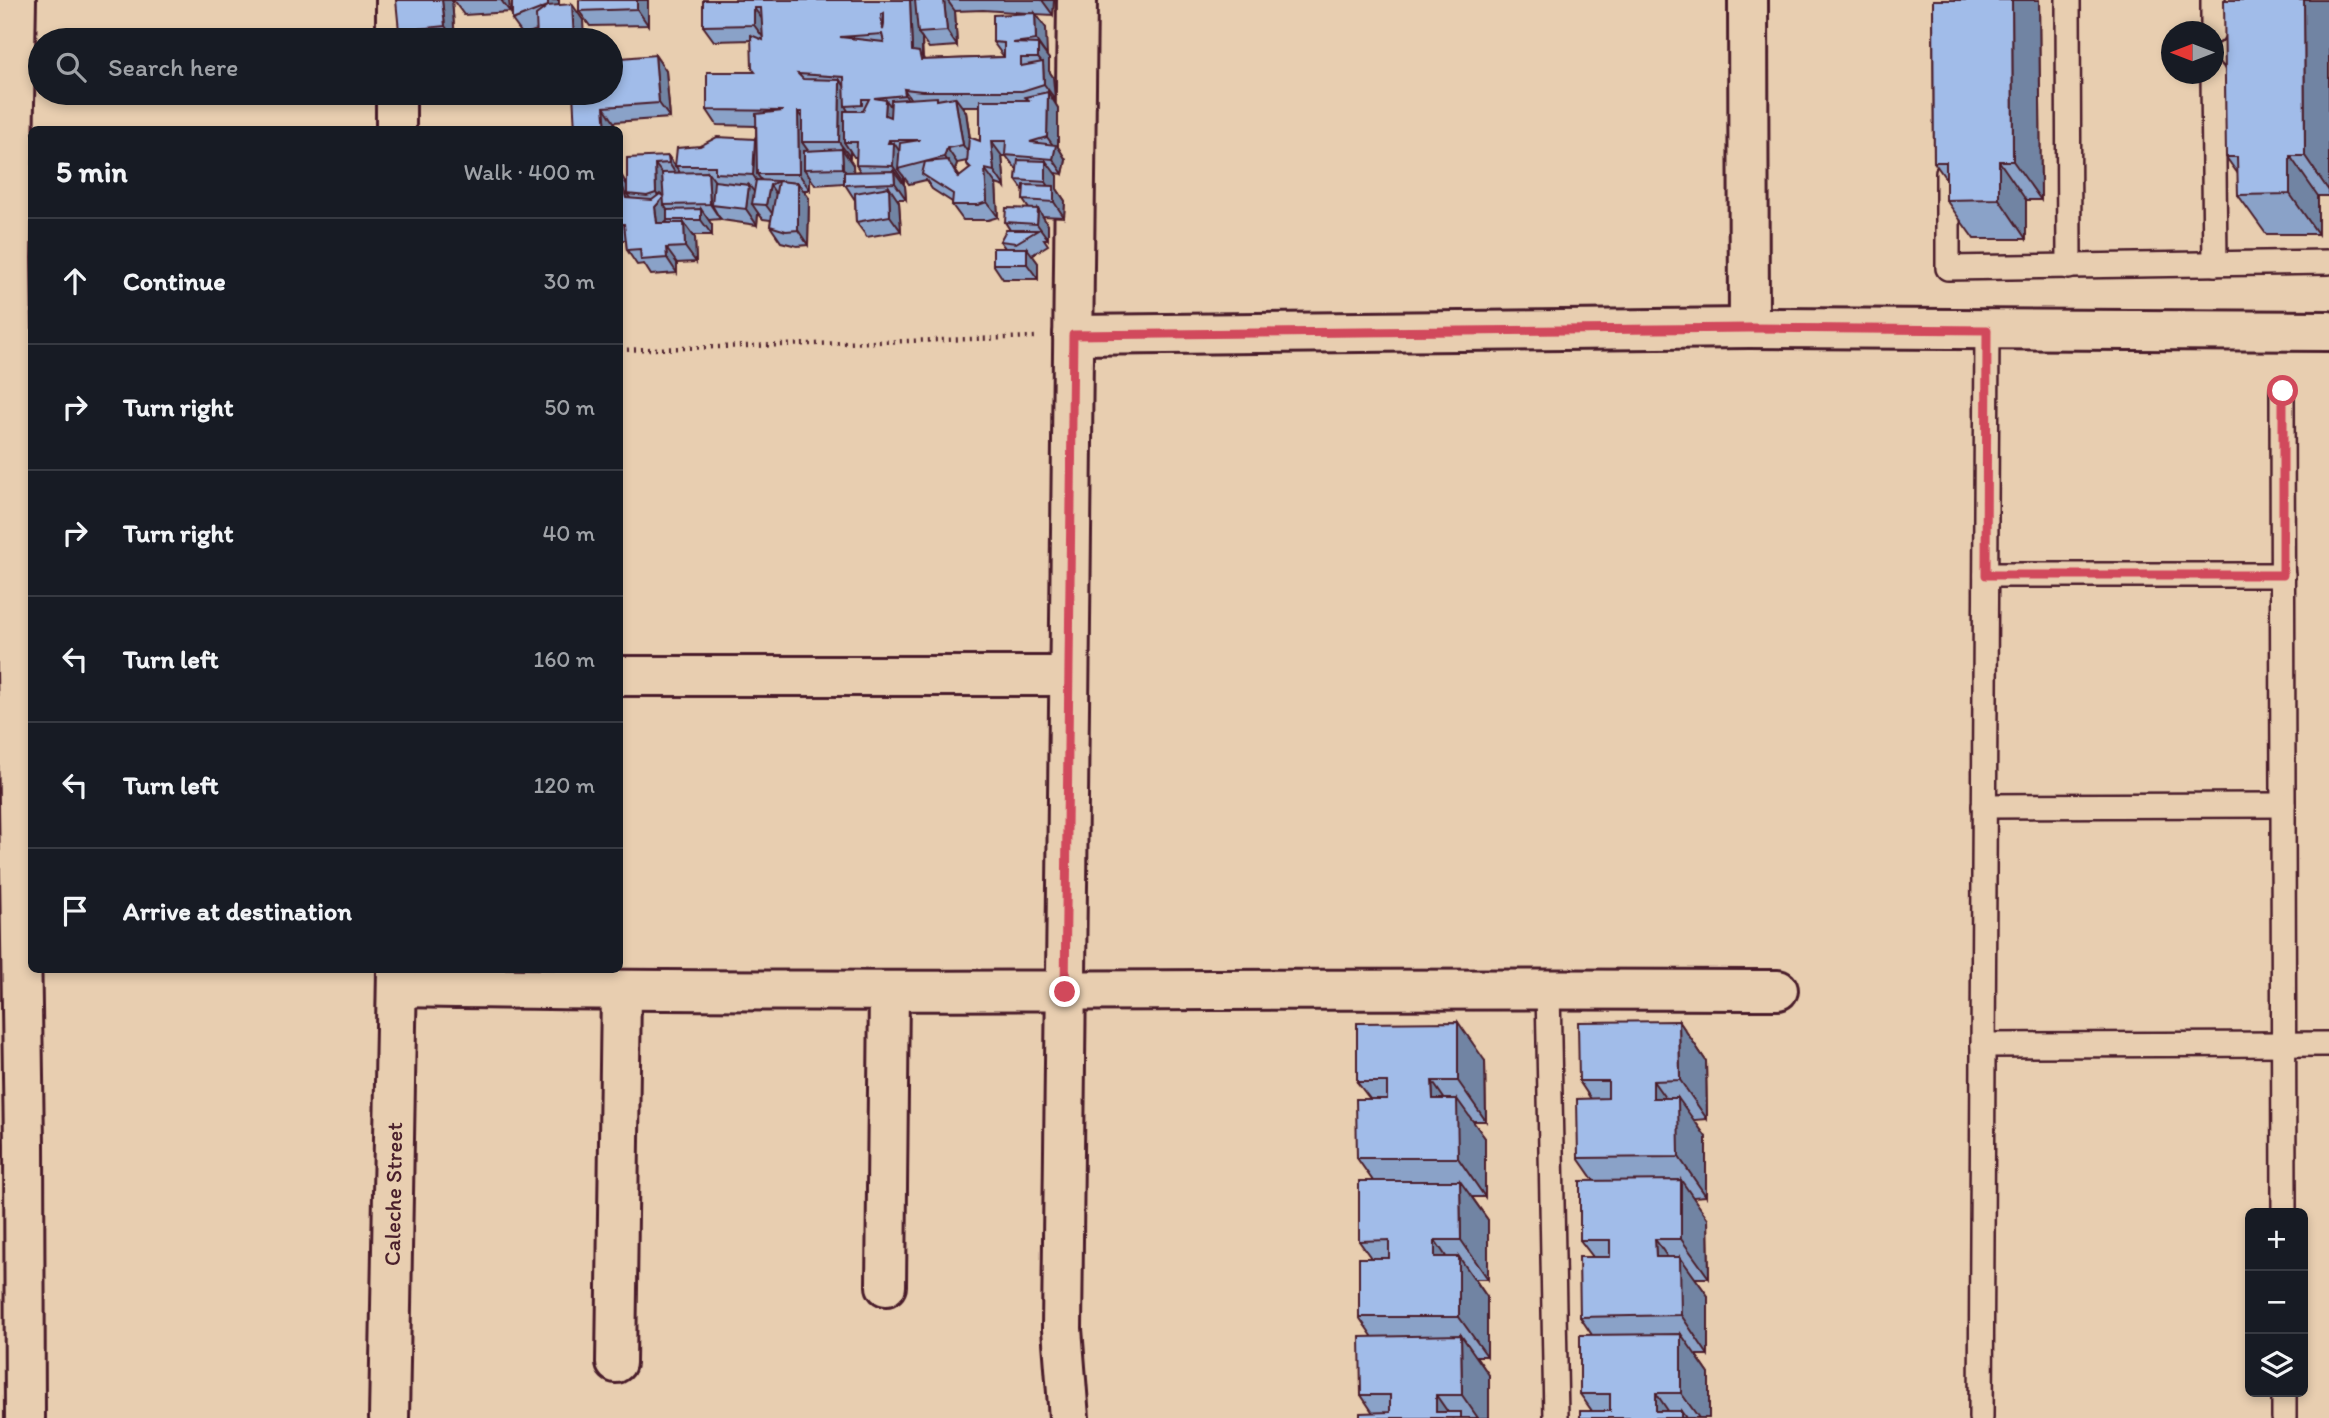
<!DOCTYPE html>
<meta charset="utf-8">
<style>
:root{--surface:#171b24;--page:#242831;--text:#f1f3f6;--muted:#9ea1a6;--line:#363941}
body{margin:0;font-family:Itim,sans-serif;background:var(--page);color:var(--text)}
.controls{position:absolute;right:21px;bottom:21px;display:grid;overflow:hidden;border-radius:10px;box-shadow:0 4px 10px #0003}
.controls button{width:63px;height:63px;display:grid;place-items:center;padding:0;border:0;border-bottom:2px solid var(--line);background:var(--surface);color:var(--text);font:35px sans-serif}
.compass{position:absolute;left:2161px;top:21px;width:63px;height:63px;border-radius:50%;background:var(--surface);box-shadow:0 4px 10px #0003;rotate:270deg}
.stop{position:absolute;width:21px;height:21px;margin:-16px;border:5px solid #d1495b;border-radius:50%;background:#fff}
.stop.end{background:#d1495b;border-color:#fff;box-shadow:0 2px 7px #0008}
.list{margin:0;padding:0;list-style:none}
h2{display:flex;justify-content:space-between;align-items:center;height:91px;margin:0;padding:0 28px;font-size:30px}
h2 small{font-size:23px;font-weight:400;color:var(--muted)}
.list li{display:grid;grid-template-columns:46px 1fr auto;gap:21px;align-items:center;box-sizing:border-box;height:126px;padding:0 28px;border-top:2px solid var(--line)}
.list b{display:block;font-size:26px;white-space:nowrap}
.list em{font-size:23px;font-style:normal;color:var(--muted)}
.icon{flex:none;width:38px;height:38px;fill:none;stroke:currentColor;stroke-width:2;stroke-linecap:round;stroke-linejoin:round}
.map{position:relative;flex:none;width:2329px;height:1418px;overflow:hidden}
.search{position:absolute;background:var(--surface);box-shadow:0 4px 10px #0003;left:28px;top:28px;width:595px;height:77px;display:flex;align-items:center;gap:18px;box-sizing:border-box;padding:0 24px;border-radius:38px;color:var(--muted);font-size:26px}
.panel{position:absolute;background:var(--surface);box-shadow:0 4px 10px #0003;left:28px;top:126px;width:595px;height:847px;border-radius:10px}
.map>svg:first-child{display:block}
</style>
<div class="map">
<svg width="2329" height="1418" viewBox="0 0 2329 1418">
<rect width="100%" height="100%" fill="#e8ceb0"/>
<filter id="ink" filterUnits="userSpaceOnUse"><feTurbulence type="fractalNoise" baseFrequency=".0143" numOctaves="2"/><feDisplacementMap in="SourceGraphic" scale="14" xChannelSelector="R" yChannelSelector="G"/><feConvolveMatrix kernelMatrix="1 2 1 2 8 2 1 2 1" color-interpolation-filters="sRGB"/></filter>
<g filter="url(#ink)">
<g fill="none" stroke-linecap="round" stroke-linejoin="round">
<g stroke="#4a1f2b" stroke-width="28">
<g id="service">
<path d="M 2068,0 L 2069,267"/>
<path d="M 2213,0 L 2213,32"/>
<path d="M 2213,74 L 2215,264"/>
<path d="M 1948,173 L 1948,268 L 2329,262"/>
<path d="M 2282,392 L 2284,1213"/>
<path d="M 1986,575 L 2283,575"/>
<path d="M 1984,806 L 2283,805"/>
<path d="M 1548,988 L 1556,1418"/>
<path d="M 1983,1045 L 2329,1044"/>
<path d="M 2284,1392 L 2284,1418"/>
<path d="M 1981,1418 L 1987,330"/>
</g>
</g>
<g stroke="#4a1f2b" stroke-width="44">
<g id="minor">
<path d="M 16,0 L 11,258 L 24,1144 L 25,1418"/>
<path d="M 1748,0 L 1749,328"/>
<path d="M 1073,335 L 1749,328 L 2329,331"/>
<path d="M 620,676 L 1068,676"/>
<path d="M 397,987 C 857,995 1318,987 1778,990"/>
<path d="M 886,1286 L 889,991"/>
<path d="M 616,1363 L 621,991"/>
<path d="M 1069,1418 L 1062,1329 L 1077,0"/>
</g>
</g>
<g stroke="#4a1f2b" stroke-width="44">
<g id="tertiary">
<path d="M 396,0 L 396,40"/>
<path d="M 396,93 L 396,130"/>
<path d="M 0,717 L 32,717"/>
<path id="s1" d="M 389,1418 L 397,970"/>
</g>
</g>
<path stroke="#4a1f2b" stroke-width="4.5" stroke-dasharray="2 5" stroke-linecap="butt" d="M 620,350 L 1037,337"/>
<use href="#service" stroke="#e8ceb0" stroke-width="23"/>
<use href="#minor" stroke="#e8ceb0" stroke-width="38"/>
<use href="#tertiary" stroke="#e8ceb0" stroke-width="38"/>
</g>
<g fill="#8aa2c8" stroke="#4a1f2b" stroke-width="2" fill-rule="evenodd">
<path d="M 452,0 L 455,40 L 405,40 L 399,31 Z"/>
<path d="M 453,0 L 509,0 L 510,12 L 464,15 Z"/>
<path d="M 559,0 L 559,5 L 583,20 L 537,30 L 523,35 L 512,20 Z"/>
<path d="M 579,0 L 648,0 L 648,25 L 590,26 L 579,11 Z"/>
<path d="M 703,0 L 1054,0 L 1053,15 L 1036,14 L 1046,28 L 1046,56 L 1049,59 L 1049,71 L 1053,77 L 1055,99 L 1053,100 L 1058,108 L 1058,147 L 1066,160 L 1063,174 L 1055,173 L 1057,176 L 1057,189 L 1065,201 L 1064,217 L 1042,216 L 1048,225 L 1048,239 L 1044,239 L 1048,245 L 1032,255 L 1038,263 L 1038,279 L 1003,279 L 993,264 L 1005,248 L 1000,241 L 1010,230 L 1005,222 L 1029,209 L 1023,200 L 1024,191 L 1016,180 L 1017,170 L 1006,156 L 1002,156 L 1005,187 L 996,184 L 998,217 L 988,220 L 963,220 L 952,205 L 952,202 L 932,189 L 926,180 L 909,184 L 904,177 L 904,182 L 902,182 L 905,186 L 906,199 L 897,199 L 899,202 L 901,231 L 867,237 L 856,222 L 855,200 L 844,183 L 815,185 L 810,177 L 810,190 L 803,190 L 809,198 L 808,245 L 797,246 L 781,242 L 770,226 L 771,220 L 763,219 L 758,213 L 757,225 L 722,220 L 720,218 L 720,219 L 708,220 L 712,225 L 712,235 L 693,235 L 695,238 L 696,262 L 677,263 L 677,273 L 651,275 L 644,264 L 637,265 L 627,250 L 626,240 L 620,240 L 620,173 L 627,185 L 668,156 L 680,173 L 675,166 L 700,146 L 755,139 L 756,141 L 756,126 L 717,125 L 707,110 L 755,72 L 752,40 L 714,41 L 703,26 ZM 983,10 L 1029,13 L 993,42 L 1004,57 L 924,60 L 923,57 L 922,38 L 929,48 L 957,46 L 955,11 ZM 962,106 L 980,106 L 980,141 L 970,138 L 966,112 ZM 850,151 L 854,157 L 856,157 L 856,165 L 860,171 L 853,172 L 853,165 L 848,157 L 850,157 ZM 967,161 L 967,164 L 970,169 L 960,177 L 955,170 L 957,163 Z"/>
<path d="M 1933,0 L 2039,0 L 2041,200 L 2026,200 L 2026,239 L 1974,239 L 1946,200 L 1946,179 L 1934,162 Z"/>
<path d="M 2329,0 L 2329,196 L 2318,196 L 2318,234 L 2266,234 L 2238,195 L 2238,174 L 2226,157 Z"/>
<path d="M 655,55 L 666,71 L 670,118 L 614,122 L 615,130 L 575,130 Z"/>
<path d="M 1679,1021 L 1706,1061 L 1707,1119 L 1694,1120 L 1706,1137 L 1706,1196 L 1692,1197 L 1708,1219 L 1709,1278 L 1695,1278 L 1708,1296 L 1708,1355 L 1696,1355 L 1709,1374 L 1709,1418 L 1580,1418 L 1592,1411 L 1580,1394 L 1592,1335 L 1580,1317 L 1593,1257 L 1580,1240 L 1594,1181 L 1578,1158 L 1591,1099 L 1579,1081 Z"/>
<path d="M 1485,1061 L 1486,1121 L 1472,1121 L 1485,1138 L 1485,1197 L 1472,1197 L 1488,1220 L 1488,1279 L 1475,1279 L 1487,1297 L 1487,1356 L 1476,1356 L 1489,1375 L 1489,1418 L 1360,1418 L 1373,1413 L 1361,1395 L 1372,1336 L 1359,1317 L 1371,1258 L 1359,1241 L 1373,1181 L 1357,1158 L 1370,1099 L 1357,1082 Z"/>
</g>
<g fill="#7184a3" stroke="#4a1f2b" stroke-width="2">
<path d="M 442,0 L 452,0 L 455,40 L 445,26 Z"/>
<path d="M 501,0 L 509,0 L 510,12 Z"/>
<path d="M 548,0 L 559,0 L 559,21 L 548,6 Z"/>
<path d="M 637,0 L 648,0 L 648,25 L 637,9 Z"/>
<path d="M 910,0 L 920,0 L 918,33 L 922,38 L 922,57 L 930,68 L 912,51 Z"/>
<path d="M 944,0 L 947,0 L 955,11 L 957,46 L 947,31 Z"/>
<path d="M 1042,0 L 1054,0 L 1053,15 Z"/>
<path d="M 2012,0 L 2039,0 L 2041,200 L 2013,161 Z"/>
<path d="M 2304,0 L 2329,0 L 2329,191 L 2305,156 Z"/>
<path d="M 572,4 L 583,20 L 584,40 L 574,40 Z"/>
<path d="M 754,8 L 765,23 L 765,40 L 754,25 Z"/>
<path d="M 1035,13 L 1046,28 L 1047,56 L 1036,40 Z"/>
<path d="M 1038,44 L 1049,59 L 1049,71 L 1053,77 L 1055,99 L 1044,84 L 1043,64 L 1038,58 Z"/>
<path d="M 655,55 L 666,71 L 670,118 L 659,103 Z"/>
<path d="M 840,80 L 851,95 L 845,106 L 850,114 L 844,142 L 850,151 L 850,157 L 839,142 Z"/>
<path d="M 904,89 L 914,104 L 915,111 L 905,95 Z"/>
<path d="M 1048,92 L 1058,108 L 1058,147 L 1066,160 L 1063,174 L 1053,159 L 1055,148 L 1047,137 Z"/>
<path d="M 955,97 L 966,112 L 973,160 L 963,145 Z"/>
<path d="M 886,100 L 897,115 L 896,130 L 885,115 Z"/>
<path d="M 604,107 L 614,122 L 615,130 L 606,130 Z"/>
<path d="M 798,112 L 808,127 L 802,142 L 809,152 L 804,169 L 810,177 L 810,190 L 799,174 Z"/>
<path d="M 755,139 L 765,154 L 757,174 L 764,184 L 763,190 L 753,175 Z"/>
<path d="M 889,140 L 893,146 L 894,143 L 904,158 L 898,169 L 904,177 L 904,182 L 893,166 L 888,143 Z"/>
<path d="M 991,141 L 1002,156 L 1005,187 L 994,171 Z"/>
<path d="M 947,148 L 957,163 L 955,170 L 969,193 L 944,157 Z"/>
<path d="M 842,149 L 853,165 L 854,183 L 843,168 Z"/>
<path d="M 668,156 L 679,171 L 679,179 L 669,163 Z"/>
<path d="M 2290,156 L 2318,196 L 2318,234 L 2290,194 Z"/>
<path d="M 1046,161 L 1057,176 L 1057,189 L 1065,201 L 1064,217 L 1054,202 L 1054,194 L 1046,182 Z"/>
<path d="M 1999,161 L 2026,200 L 2026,239 L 1999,199 Z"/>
<path d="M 655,164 L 666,179 L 664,205 L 671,216 L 666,222 L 667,239 L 657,223 L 655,207 L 661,200 L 656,193 Z"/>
<path d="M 985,169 L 996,184 L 998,217 L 987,202 Z"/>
<path d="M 894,171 L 905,186 L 906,199 L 895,183 Z"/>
<path d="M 708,172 L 719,187 L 712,205 L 720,219 L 710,204 Z"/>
<path d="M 620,173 L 627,185 L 627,194 L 633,202 L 626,198 L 620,178 Z"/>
<path d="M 798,183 L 809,198 L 808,245 L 798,230 Z"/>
<path d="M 749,185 L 760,200 L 752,204 L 758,213 L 757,225 L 746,209 Z"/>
<path d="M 770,185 L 780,200 L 777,220 L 766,205 Z"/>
<path d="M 889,187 L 899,202 L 901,231 L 890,216 Z"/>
<path d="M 701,209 L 712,225 L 712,235 L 701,220 Z"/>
<path d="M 1038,209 L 1048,225 L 1048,239 L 1037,224 Z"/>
<path d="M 684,223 L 695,238 L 696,262 L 685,247 Z"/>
<path d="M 666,248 L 677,263 L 677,273 L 667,258 Z"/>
<path d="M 1027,248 L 1038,263 L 1038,279 L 1027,264 Z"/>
<path d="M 1679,1021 L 1706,1061 L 1707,1119 L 1680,1080 Z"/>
<path d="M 1458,1022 L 1485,1061 L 1486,1121 L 1458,1081 Z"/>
<path d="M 1432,1081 L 1457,1117 L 1457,1099 L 1485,1138 L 1485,1197 L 1458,1158 L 1433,1099 Z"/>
<path d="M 1653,1081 L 1678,1116 L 1678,1098 L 1706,1137 L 1706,1196 L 1679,1157 L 1653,1098 Z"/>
<path d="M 1681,1180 L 1708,1219 L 1709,1278 L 1681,1239 Z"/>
<path d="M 1460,1181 L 1488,1220 L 1488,1279 L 1461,1240 Z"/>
<path d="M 1655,1239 L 1680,1275 L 1680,1257 L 1708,1296 L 1708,1355 L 1681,1315 L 1656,1257 Z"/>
<path d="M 1435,1240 L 1459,1276 L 1459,1257 L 1487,1297 L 1487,1356 L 1459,1317 L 1435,1257 Z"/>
<path d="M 1681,1334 L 1709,1374 L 1709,1418 L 1699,1418 L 1681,1393 Z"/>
<path d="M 1461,1335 L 1489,1375 L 1489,1418 L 1478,1418 L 1462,1395 Z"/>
<path d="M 1656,1393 L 1673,1418 L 1656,1411 Z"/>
<path d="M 1436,1395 L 1452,1418 L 1436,1412 Z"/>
<path d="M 1681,1411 L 1686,1418 L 1681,1418 Z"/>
</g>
<g fill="#a1bce9" stroke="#4a1f2b" stroke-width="2" fill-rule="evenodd">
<path d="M 396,0 L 442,0 L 445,26 L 399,31 Z"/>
<path d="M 512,0 L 548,0 L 548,6 L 572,4 L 574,40 L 537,40 L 536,15 L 548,6 L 512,20 Z"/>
<path d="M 579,0 L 637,0 L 637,9 L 579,11 Z"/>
<path d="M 703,0 L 910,0 L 912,51 L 919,52 L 921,60 L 1004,57 L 1004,43 L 993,42 L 993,15 L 1035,13 L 1036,40 L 1013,43 L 1038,44 L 1038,58 L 1021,58 L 1021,66 L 1043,62 L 1044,84 L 1022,91 L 922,91 L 904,89 L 905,95 L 874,98 L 886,100 L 885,115 L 890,117 L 891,100 L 937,97 L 937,100 L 955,97 L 963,145 L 947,148 L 944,157 L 898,169 L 900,143 L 920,140 L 889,140 L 888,143 L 894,143 L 893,166 L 856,165 L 857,142 L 844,142 L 844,111 L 863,111 L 869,99 L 862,99 L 862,105 L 845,106 L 844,77 L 798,74 L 803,79 L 840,80 L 839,142 L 802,142 L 802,112 L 798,112 L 799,174 L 757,174 L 756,114 L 783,111 L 707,110 L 707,72 L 755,72 L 752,68 L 751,35 L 763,40 L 761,8 L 754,8 L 754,25 L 703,26 ZM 884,13 L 884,25 L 883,30 L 881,15 ZM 882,34 L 884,42 L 840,37 Z"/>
<path d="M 915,0 L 944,0 L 947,31 L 918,33 Z"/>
<path d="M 1933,0 L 2012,0 L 2013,161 L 1999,161 L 1999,199 L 1946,200 L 1946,162 L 1934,162 Z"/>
<path d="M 2224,0 L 2304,0 L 2305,156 L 2290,156 L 2290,194 L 2238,195 L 2237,157 L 2226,157 Z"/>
<path d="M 655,55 L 659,103 L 604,107 L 606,130 L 575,130 L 573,93 L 611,93 L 611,59 Z"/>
<path d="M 1048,92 L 1047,137 L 1030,142 L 1056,145 L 1053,159 L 1005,155 L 1006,141 L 991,141 L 994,171 L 985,169 L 987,202 L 978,205 L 952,205 L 953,194 L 922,174 L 925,162 L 948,160 L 958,178 L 971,168 L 967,164 L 969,137 L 980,141 L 980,100 L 1029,100 L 1025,97 Z"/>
<path d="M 717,137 L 755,139 L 753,175 L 715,173 L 715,166 L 675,166 L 677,148 L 700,146 Z"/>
<path d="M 842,149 L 843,168 L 804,169 L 804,151 Z"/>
<path d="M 668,156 L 669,163 L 655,164 L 656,193 L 647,196 L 627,194 L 627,158 Z"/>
<path d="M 1018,160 L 1046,161 L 1046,182 L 1016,180 Z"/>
<path d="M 894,171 L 895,183 L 844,185 L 844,172 Z"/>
<path d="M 708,172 L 710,204 L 664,205 L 662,173 Z"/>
<path d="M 620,178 L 626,198 L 652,200 L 660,194 L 664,197 L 655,207 L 657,223 L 684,223 L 685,247 L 666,248 L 667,258 L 641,260 L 640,249 L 627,250 L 624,224 L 620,224 Z"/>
<path d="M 756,180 L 778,181 L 770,185 L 766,205 L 752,204 Z"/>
<path d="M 714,181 L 749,185 L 746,209 L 712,205 Z"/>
<path d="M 778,181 L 798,183 L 798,230 L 786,231 L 770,226 Z"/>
<path d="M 1024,185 L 1054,186 L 1054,202 L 1023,200 Z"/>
<path d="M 889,187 L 890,216 L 856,222 L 855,193 Z"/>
<path d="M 1006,208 L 1038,209 L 1037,224 L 1005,222 Z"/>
<path d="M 701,209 L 701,220 L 667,220 L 667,210 Z"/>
<path d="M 1006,230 L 1038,230 L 1016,243 L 1000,241 Z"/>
<rect x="993" y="248" width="34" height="16"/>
<path d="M 1679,1021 L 1680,1080 L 1653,1081 L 1653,1098 L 1678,1098 L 1679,1157 L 1578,1158 L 1577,1099 L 1608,1098 L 1608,1081 L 1579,1081 L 1578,1022 Z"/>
<path d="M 1458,1022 L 1458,1081 L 1432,1081 L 1433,1099 L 1457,1099 L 1458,1158 L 1357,1158 L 1356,1099 L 1387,1099 L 1387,1082 L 1357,1082 L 1357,1023 Z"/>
<path d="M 1681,1180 L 1681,1239 L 1655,1239 L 1656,1257 L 1680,1257 L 1681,1315 L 1580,1317 L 1579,1257 L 1610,1257 L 1610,1240 L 1580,1240 L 1580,1181 Z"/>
<path d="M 1359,1181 L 1460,1181 L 1461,1240 L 1435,1240 L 1435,1257 L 1459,1257 L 1459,1317 L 1359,1317 L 1359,1258 L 1389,1258 L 1389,1240 L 1359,1241 Z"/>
<path d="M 1681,1334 L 1681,1393 L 1656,1393 L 1656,1411 L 1681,1411 L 1681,1418 L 1580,1418 L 1580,1411 L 1610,1411 L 1610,1394 L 1580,1394 L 1580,1335 Z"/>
<path d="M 1461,1335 L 1462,1395 L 1436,1395 L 1436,1412 L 1461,1412 L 1461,1418 L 1360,1418 L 1360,1413 L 1390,1412 L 1390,1395 L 1361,1395 L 1360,1337 Z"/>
</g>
</g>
<g fill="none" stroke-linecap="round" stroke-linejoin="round" filter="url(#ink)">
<path stroke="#d1495b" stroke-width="9" d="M 1065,992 L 1073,335 L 1749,328 L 1987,330 L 1986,575 L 2283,575 L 2283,391"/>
</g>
<g text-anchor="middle" stroke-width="7" stroke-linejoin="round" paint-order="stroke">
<g font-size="23" fill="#4a1f2b" stroke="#e8ceb0">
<text dy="8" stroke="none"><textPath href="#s1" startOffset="224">Caleche Street</textPath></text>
</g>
</g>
</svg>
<div class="controls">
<button>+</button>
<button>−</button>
<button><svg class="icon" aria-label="layers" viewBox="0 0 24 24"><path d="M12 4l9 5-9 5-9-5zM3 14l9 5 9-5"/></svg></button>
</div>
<svg class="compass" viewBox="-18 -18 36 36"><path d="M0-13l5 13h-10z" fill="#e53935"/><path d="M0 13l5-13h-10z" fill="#9ea1a6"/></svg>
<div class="stop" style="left:2283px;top:391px"></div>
<div class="stop end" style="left:1065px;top:992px"></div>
<div class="search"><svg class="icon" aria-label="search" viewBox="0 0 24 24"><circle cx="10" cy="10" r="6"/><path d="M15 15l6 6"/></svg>Search here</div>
<section class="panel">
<h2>5 min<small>Walk · 400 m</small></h2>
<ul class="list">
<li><svg class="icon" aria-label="ahead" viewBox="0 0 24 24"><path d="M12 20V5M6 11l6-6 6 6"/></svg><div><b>Continue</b></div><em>30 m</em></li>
<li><svg class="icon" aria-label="right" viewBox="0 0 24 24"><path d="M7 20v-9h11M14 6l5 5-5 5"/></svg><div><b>Turn right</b></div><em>50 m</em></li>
<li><svg class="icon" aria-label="right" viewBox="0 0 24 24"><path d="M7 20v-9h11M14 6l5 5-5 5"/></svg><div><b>Turn right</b></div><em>40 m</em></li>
<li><svg class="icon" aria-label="left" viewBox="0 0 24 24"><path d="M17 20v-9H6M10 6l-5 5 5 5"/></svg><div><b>Turn left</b></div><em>160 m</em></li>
<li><svg class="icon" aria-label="left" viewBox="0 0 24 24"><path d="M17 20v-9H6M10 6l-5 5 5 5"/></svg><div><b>Turn left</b></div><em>120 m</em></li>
<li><svg class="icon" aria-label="arrive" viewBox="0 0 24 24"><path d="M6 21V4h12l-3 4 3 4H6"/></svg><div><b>Arrive at destination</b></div></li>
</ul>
</section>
</div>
